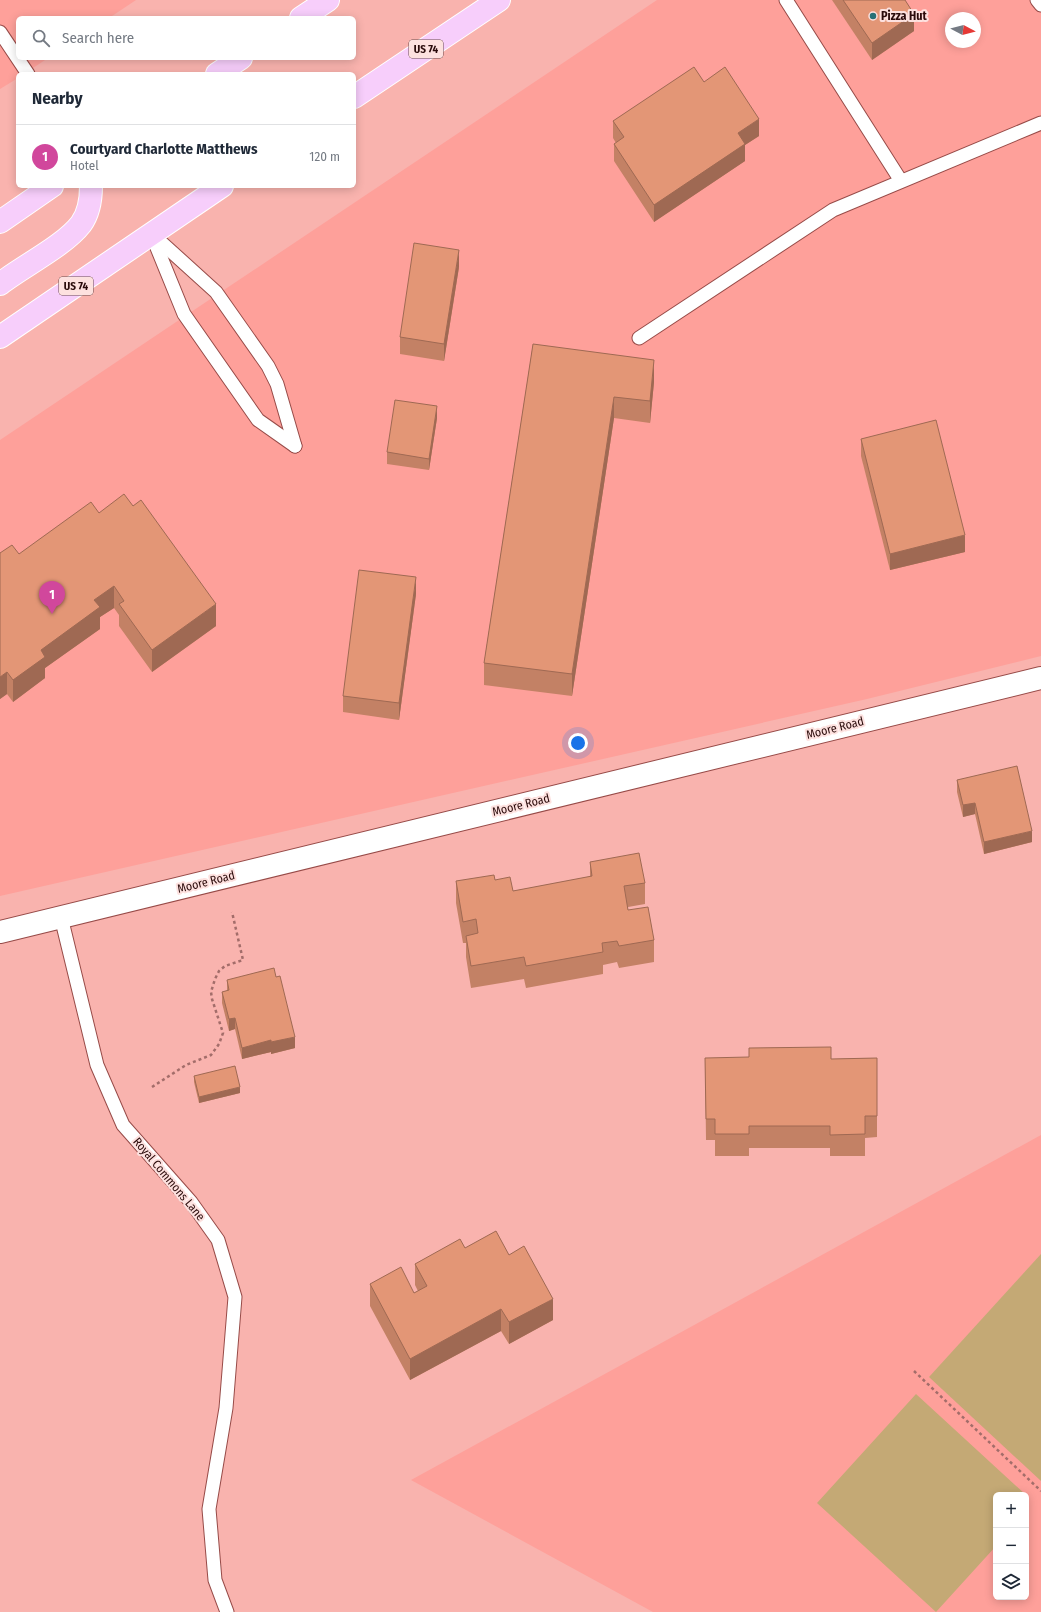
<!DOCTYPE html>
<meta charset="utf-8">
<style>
:root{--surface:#fff;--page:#f2f2f3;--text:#1f2937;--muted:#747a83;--line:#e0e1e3;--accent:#277177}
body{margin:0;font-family:"Fira Sans Condensed",sans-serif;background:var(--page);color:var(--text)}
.controls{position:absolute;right:12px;bottom:12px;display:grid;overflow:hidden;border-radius:6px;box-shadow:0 2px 10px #0003}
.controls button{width:36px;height:36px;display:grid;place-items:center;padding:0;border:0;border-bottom:1px solid var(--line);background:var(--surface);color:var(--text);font:20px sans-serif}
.compass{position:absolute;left:945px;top:12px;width:36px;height:36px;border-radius:50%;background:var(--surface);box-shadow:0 2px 10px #0003;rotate:97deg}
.you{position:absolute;left:578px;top:743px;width:14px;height:14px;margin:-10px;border:3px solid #fff;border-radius:50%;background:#1a73e8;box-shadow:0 0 0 6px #1a73e833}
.badge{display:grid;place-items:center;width:26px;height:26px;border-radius:50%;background:var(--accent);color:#fff;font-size:13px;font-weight:700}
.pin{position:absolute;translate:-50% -33px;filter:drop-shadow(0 1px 2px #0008)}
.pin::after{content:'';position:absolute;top:21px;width:14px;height:12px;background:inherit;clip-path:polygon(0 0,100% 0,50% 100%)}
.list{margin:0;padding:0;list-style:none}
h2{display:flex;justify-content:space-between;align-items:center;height:52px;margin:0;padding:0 16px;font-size:17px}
h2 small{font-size:13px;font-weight:400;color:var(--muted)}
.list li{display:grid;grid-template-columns:26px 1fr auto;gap:12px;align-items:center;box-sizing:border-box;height:64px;padding:0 16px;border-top:1px solid var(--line)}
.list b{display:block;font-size:15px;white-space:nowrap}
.list p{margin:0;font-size:13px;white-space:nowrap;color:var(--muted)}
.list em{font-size:13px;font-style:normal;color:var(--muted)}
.icon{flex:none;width:22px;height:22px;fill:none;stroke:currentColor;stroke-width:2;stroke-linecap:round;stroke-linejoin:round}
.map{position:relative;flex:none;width:1041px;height:1612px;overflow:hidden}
.search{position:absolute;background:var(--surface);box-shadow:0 2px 10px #0003;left:16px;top:16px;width:340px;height:44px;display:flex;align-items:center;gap:10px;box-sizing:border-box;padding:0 14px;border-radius:6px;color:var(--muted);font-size:15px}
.panel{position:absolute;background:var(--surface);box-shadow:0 2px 10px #0003;left:16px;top:72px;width:340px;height:116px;border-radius:6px}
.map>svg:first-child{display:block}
</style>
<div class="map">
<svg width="1041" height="1612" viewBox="0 0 1041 1612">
<rect width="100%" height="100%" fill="#f9b3ae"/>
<g fill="#fea09a" fill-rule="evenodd">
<path d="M 0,0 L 136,0 L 109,18 L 18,18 L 18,58 L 48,58 L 24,74 L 18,74 L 18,78 L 0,89 Z"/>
<path d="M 657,0 L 1041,0 L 1041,656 L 867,699 L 0,896 L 0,440 ZM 951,18 L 975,18 L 975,42 L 951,42 Z"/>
<path d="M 1041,1135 L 1041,1612 L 653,1612 L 411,1480 ZM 996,1495 L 1026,1495 L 1026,1597 L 996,1597 Z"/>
</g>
<g fill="#c4a975">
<path d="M 1041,1254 L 1041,1481 L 929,1377 Z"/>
<path d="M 916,1394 L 1026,1495 L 996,1495 L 996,1546 L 936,1612 L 817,1503 Z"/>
</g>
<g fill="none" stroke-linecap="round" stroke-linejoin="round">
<g stroke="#974b48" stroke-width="15">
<g id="service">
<path d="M 786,0 L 901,181"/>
<path d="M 1037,0 L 1041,5"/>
<path d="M 0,32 L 28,74"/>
<path d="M 152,234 L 216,292 L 268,366 L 277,384 L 295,446"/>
<path d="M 153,238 L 184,314 L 258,420 L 295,446"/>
<path d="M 639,338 L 833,210 L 1041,123"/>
<path d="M 61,917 L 97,1065 L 123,1125 L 191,1202 L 218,1240 L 235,1297 L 226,1408 L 209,1509 L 215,1580 L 227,1612"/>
</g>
</g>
<g stroke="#974b48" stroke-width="24">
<path id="tertiary" d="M 0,932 L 1041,678"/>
</g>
<g stroke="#fff" stroke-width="24">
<g id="trunk">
<path d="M 301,18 L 328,0"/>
<path d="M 217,74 L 241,58"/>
<path d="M 354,97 L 499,0"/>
<path d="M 0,222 L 52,186"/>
<path d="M 0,284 C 23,266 64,246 81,224 C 89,213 91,199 91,186"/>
<path d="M 0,337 L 222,186"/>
</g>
</g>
<g stroke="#a36d6a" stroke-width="2.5" stroke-dasharray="3 3" stroke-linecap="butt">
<path d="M 152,1087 L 186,1065 L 211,1055 L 219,1044 L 223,1033 L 212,999 L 211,992 L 215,979 L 219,971 L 225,966 L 243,960 L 232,912"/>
<path d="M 914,1371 L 1041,1491"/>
</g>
<use href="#service" stroke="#fff" stroke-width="13"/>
<use href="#tertiary" stroke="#fff" stroke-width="22"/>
<use href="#trunk" stroke="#f7cefb" stroke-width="22"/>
</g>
<g fill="#c38165">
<path d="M 832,0 L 905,0 L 914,31 L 872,60 Z"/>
<path d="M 704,82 L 759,136 L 745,145 L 745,161 L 654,222 L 614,161 L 614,144 L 616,143 L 613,138 L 613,121 Z"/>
<path d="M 459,267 L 444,361 L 400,354 L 400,337 Z"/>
<path d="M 533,344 L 654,382 L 650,423 L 614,418 L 572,696 L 484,685 L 484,663 Z"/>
<path d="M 437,418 L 429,470 L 387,464 L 387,452 Z"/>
<path d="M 861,439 L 965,552 L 890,570 L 861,456 Z"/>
<path d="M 99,513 L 216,626 L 152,672 L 119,626 L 119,615 L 114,608 L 100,617 L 100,629 L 45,668 L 45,678 L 13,702 L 7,694 L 0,699 L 19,554 Z"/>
<path d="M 416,594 L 399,720 L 343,712 L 343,696 Z"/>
<path d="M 957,780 L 1032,842 L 984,854 L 975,814 L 963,817 L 957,792 Z"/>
<path d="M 590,862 L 645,883 L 645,904 L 628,907 L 628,910 L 654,940 L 654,962 L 619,968 L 617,962 L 603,965 L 603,974 L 526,988 L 524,979 L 471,988 L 466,957 L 466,943 L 463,943 L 456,903 L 456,881 L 495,880 L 513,891 L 590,877 Z"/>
<path d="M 227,980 L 295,1048 L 271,1054 L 271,1052 L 242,1059 L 235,1029 L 229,1031 L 222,1003 L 222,992 L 227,991 Z"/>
<path d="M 705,1058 L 831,1059 L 877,1058 L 877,1137 L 865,1138 L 865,1156 L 830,1156 L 830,1148 L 749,1148 L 749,1156 L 715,1156 L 715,1140 L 706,1140 Z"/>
<path d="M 194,1076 L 240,1093 L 199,1103 L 194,1082 Z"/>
<path d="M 465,1248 L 509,1255 L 553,1320 L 509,1344 L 501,1331 L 410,1380 L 370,1306 L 370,1284 L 414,1293 L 418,1291 L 415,1285 L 415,1264 Z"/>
</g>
<g fill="#9f6953">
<path d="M 914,14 L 914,31 L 872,60 L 872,43 Z"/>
<path d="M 759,119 L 759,136 L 745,145 L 745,161 L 654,222 L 654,205 L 738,133 Z"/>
<path d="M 459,250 L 459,267 L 444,361 L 444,344 Z"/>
<path d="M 654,360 L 654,382 L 650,423 L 650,401 Z"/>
<path d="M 614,397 L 614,418 L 572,696 L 572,674 Z"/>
<path d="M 437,406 L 437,418 L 429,470 L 429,459 Z"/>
<path d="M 965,535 L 965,552 L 890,570 L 890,554 Z"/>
<path d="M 416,577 L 416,594 L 399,720 L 399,703 Z"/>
<path d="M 114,586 L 114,608 L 100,617 L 100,629 L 45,668 L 45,678 L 13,702 L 13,680 L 41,650 L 94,600 Z"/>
<path d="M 216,604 L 216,626 L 152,672 L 152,650 Z"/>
<path d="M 7,672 L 7,694 L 0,699 L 0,677 Z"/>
<path d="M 975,803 L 975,814 L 963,817 L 963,805 Z"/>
<path d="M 1032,831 L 1032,842 L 984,854 L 984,842 Z"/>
<path d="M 235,1018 L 235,1029 L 229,1031 L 229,1019 Z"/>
<path d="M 295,1037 L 295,1048 L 271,1054 L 271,1042 Z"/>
<path d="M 271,1040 L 271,1052 L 242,1059 L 242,1048 Z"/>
<path d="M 240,1087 L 240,1093 L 199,1103 L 199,1097 Z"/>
<path d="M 553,1299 L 553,1320 L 509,1344 L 509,1322 Z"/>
<path d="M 501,1309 L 501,1331 L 410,1380 L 410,1359 Z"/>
</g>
<g fill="#e39676" stroke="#9f6953">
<path d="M 843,0 L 905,0 L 914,14 L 872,43 Z"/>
<path d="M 694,67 L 704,82 L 725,67 L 759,119 L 738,133 L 745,144 L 654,205 L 614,144 L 624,137 L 613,121 Z"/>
<path d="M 414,243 L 459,250 L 444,344 L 400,337 Z"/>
<path d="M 533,344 L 654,360 L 650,401 L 614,397 L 572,674 L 484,663 Z"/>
<path d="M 395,400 L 437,406 L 429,459 L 387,452 Z"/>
<path d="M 936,420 L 965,535 L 890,554 L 861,439 Z"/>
<path d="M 124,494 L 133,506 L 141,500 L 216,604 L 152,650 L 119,604 L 124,601 L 114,586 L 94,600 L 100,607 L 41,650 L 45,657 L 13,680 L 7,672 L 0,677 L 0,553 L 12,545 L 19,554 L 91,502 L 99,513 Z"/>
<path d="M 359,570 L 416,577 L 399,703 L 343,696 Z"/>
<path d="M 1017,766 L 1032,831 L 984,842 L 975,803 L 963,805 L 957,780 Z"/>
<path d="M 639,853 L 645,883 L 624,886 L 628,910 L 648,907 L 654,940 L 619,946 L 617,941 L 602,943 L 603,952 L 526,966 L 524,957 L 471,966 L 466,936 L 478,933 L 476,919 L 463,922 L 456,881 L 494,875 L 495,880 L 510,877 L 513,891 L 592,876 L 590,862 Z"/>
<path d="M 274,968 L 276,977 L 280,976 L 295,1037 L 271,1042 L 271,1040 L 242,1048 L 235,1018 L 229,1019 L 222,992 L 229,990 L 227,980 Z"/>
<path d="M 831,1047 L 831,1059 L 877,1058 L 877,1116 L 865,1116 L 865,1134 L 830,1135 L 830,1126 L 749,1126 L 749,1134 L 715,1134 L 715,1119 L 706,1119 L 705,1058 L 749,1057 L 749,1048 Z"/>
<path d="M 235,1066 L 240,1087 L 199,1097 L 194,1076 Z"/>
<path d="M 496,1231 L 509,1255 L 524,1246 L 553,1299 L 509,1322 L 501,1309 L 410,1359 L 370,1284 L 401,1267 L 414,1293 L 427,1286 L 415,1264 L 460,1239 L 465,1248 Z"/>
</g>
<circle fill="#277177" stroke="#fde1df" stroke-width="1.5" cx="873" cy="16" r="4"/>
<g text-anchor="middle" stroke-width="4" stroke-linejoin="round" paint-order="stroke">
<g fill="#fde1df" stroke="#694b4b" stroke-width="1">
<rect x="409" y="40" width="34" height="18" rx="3"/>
<rect x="59" y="277" width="34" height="18" rx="3"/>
</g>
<g font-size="11" font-weight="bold" fill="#2a0b0b">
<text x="426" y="53">US 74</text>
<text x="76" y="290">US 74</text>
</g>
<g font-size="12" font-weight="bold" fill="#2a0b0b" stroke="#fde1df" text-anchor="start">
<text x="881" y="20">Pizza Hut</text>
</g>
<g font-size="12" fill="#2a0b0b" stroke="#fde1df">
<text transform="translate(835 728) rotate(-14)" y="4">Moore Road</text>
<text transform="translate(521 805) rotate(-14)" y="4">Moore Road</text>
<text transform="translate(206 882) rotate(-14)" y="4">Moore Road</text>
<text transform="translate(169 1179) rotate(50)" y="4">Royal Commons Lane</text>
</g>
</g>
</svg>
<div class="controls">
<button>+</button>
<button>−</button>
<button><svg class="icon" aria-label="layers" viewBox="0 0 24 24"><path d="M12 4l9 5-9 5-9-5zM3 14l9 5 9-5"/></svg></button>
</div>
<svg class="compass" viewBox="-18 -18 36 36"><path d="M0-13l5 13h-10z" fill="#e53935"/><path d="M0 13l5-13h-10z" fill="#747a83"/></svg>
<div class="you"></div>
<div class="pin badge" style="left:52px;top:614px;background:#d1479c">1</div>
<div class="search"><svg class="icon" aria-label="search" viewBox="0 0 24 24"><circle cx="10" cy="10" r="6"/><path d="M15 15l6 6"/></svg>Search here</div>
<section class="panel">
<h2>Nearby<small></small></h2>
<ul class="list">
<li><span class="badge" style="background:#d1479c">1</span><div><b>Courtyard Charlotte Matthews</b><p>Hotel</p></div><em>120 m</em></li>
</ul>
</section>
</div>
